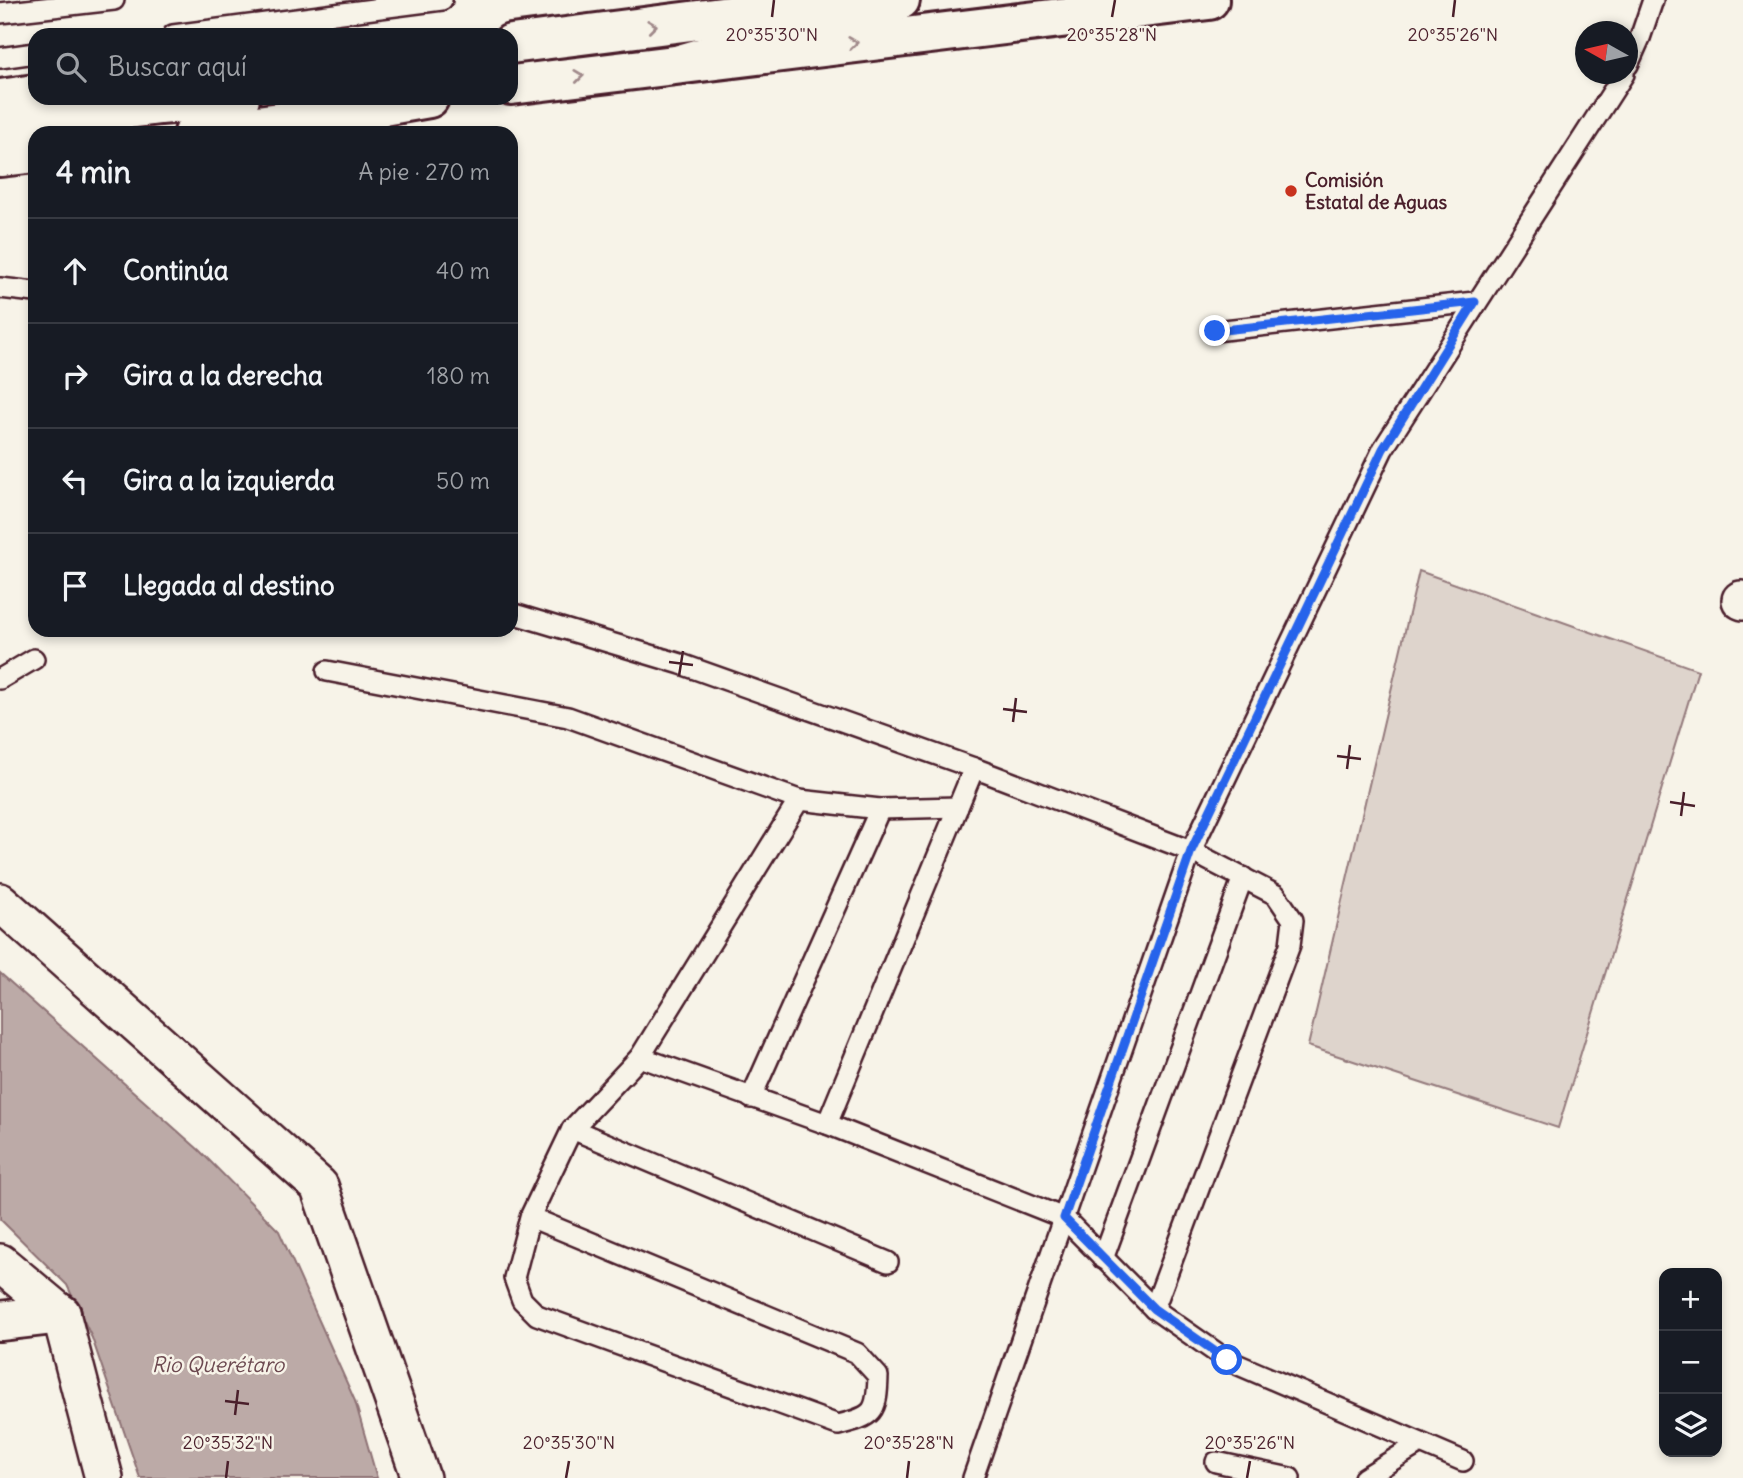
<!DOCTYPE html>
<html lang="es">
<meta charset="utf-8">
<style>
:root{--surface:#171b24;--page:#20242c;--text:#f1f3f6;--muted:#9ea1a6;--line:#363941}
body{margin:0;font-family:Delius,sans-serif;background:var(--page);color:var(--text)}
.controls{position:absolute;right:21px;bottom:21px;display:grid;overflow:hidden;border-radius:14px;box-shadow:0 4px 10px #0003}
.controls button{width:63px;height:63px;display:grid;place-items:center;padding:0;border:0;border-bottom:2px solid var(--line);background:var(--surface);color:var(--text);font:35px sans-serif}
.compass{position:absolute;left:1575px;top:21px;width:63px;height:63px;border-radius:50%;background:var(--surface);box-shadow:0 4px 10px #0003;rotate:278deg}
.stop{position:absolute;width:21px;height:21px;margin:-16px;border:5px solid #2563eb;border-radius:50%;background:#fff}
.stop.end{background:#2563eb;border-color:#fff;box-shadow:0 2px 7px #0008}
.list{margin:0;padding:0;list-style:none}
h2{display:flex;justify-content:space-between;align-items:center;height:91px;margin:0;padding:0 28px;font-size:30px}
h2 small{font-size:23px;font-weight:400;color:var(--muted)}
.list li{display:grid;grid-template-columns:46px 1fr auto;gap:21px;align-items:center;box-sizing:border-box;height:105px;padding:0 28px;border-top:2px solid var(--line)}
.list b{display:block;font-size:26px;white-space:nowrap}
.list em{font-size:23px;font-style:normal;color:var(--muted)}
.icon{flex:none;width:38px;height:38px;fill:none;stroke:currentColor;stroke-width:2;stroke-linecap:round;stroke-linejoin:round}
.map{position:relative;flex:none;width:1743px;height:1478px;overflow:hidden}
.search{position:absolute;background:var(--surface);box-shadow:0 4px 10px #0003;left:28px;top:28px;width:490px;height:77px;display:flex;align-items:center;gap:18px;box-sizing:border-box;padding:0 24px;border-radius:21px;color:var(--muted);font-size:26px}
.panel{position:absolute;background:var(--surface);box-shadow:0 4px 10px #0003;left:28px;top:126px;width:490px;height:511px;border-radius:21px}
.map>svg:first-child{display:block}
</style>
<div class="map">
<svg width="1743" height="1478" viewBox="0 0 1743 1478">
<rect width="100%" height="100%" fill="#f7f3e8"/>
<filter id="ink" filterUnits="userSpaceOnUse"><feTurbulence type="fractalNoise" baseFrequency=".0143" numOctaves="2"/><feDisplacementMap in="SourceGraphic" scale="14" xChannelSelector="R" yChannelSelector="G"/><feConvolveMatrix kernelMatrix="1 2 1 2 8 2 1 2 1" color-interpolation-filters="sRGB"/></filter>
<g filter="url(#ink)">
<path fill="#ded4cc" stroke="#947a7c" stroke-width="2" d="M 1419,571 L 1698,670 L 1558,1128 L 1308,1046 Z"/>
<path fill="#bcaaa7" stroke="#8e7275" stroke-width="2" d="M 0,973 L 199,1150 L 279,1231 L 355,1401 L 377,1478 L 140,1478 L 92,1338 L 67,1285 L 0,1219 Z"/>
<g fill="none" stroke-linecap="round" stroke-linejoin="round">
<g stroke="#4a1f2b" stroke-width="24">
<g id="lane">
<path d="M 0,13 L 114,0"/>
<path d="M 173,35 L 442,0"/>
<path d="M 0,58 L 35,53"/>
<path d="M 1628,65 L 1640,38 L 1653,0"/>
<path d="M 0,288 L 35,292"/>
<path d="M 1215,331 L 1475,302"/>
<path d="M 511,613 L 681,664 L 974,768 L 1191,851 L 1276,895 L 1293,920 L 1290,945 L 1154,1309"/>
<path d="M 327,671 L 568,717 L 799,800 L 880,809 L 958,807"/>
<path d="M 0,679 L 34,659"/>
<path d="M 640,1057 L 827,1124 L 1064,1218 L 1154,1309 L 1227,1360 L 1463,1461"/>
<path d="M 751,1098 L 880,809"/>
<path d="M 827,1124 L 974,768"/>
<path d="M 572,1129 L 888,1262"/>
<path d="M 530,1217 L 857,1353 L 878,1376 C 877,1413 874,1416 838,1425 L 537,1315 L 522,1300 L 514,1278 L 530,1217 L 572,1129 L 640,1057 L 799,800"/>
<path d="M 1103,1259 L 1243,877"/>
<path d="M 1216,1462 L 1290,1478"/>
<path d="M 973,1478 L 1191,851 L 1383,449 L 1624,74"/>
<path d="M 1364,1478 L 1420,1443"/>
</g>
</g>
<g stroke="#4a1f2b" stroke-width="42">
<g id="street">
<path d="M 1741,600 L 1743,601"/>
<path d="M 0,902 L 319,1186 L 421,1478"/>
<path d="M 0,1263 L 61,1314 L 104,1478"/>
</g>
</g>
<g stroke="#4a1f2b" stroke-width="44">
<g id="secondary">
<path d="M 511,85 L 1209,0"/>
<path d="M 0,125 L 160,105 L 240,98"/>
<path d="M 194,133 L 320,117 L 429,98"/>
<path d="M 0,157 L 35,153"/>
<path d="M 0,1321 L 61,1314"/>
</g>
</g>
<g stroke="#4a1f2b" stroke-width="44">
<g id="highway">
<path d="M 511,44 L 855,0"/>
<path d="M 680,64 L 900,0"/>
<path d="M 0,99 L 35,94"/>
</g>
</g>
<use href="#lane" stroke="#f7f3e8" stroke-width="19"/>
<use href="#street" stroke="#f7f3e8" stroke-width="37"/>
<use href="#secondary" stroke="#f7f3e8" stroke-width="38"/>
<use href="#highway" stroke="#f7f3e8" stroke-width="38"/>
</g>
<defs><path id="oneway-chevron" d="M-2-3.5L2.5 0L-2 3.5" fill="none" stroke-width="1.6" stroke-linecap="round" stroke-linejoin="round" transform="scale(1.75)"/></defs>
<g stroke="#a0898a">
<use href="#oneway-chevron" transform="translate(652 26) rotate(-7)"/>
<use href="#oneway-chevron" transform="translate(853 43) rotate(-7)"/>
<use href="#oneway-chevron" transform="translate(579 76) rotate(-7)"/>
</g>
</g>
<g fill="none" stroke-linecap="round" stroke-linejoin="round" filter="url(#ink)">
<path stroke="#2563eb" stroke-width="9" d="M 1215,331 L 1475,302 L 1383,449 L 1191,851 L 1064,1218 L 1154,1309 L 1227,1360"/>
</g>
<path fill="none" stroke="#4a1f2b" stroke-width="2.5" d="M 772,17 L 774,0M 1112,17 L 1115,0M 1453,17 L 1455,0M 669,662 L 693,665M 679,676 L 683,651M 1003,709 L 1027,712M 1013,722 L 1016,698M 1337,756 L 1361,759M 1347,769 L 1350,745M 1670,802 L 1695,806M 1681,816 L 1684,792M 225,1401 L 249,1404M 235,1415 L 238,1390M 226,1478 L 228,1461M 566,1478 L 569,1461M 907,1478 L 909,1461M 1247,1478 L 1250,1461"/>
<circle fill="#c8321e" stroke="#f7f3e8" stroke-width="2.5" cx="1291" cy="191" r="7"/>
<g text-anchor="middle" stroke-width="5" stroke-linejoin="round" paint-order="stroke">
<g font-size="19" font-weight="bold" fill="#4a1f2b" stroke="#f7f3e8" text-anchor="start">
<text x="1305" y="187">Comisión<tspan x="1305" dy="22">Estatal de Aguas</tspan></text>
</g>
<g font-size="21" font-style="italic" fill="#6c4950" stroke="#f7f3e8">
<text x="218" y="1372">Rio Querétaro</text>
</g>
</g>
<g font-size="18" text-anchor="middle" fill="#4a1f2b" stroke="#f7f3e8" stroke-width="5" stroke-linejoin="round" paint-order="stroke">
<text x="772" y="41">20°35'30"N</text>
<text x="1112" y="41">20°35'28"N</text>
<text x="1453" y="41">20°35'26"N</text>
<text x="228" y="1449">20°35'32"N</text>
<text x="569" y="1449">20°35'30"N</text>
<text x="909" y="1449">20°35'28"N</text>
<text x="1250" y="1449">20°35'26"N</text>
</g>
</svg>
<div class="controls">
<button>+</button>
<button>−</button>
<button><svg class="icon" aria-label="layers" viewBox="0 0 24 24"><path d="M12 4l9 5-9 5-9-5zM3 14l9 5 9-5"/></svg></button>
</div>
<svg class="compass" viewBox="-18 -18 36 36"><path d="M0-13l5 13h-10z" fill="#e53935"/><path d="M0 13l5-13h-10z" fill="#9ea1a6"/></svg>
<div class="stop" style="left:1227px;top:1360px"></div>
<div class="stop end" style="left:1215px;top:331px"></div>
<div class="search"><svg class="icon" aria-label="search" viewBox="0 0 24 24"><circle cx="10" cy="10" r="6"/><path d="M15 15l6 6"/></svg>Buscar aquí</div>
<section class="panel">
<h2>4 min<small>A pie · 270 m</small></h2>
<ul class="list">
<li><svg class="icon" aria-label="ahead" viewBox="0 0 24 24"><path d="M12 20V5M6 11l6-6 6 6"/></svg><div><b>Continúa</b></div><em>40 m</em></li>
<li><svg class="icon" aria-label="right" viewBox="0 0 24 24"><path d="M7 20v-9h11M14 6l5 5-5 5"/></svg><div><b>Gira a la derecha</b></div><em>180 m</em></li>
<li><svg class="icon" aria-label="left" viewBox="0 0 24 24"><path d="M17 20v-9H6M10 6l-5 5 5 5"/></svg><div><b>Gira a la izquierda</b></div><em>50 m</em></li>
<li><svg class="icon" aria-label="arrive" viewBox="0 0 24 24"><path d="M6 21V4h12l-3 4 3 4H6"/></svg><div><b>Llegada al destino</b></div></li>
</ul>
</section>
</div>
